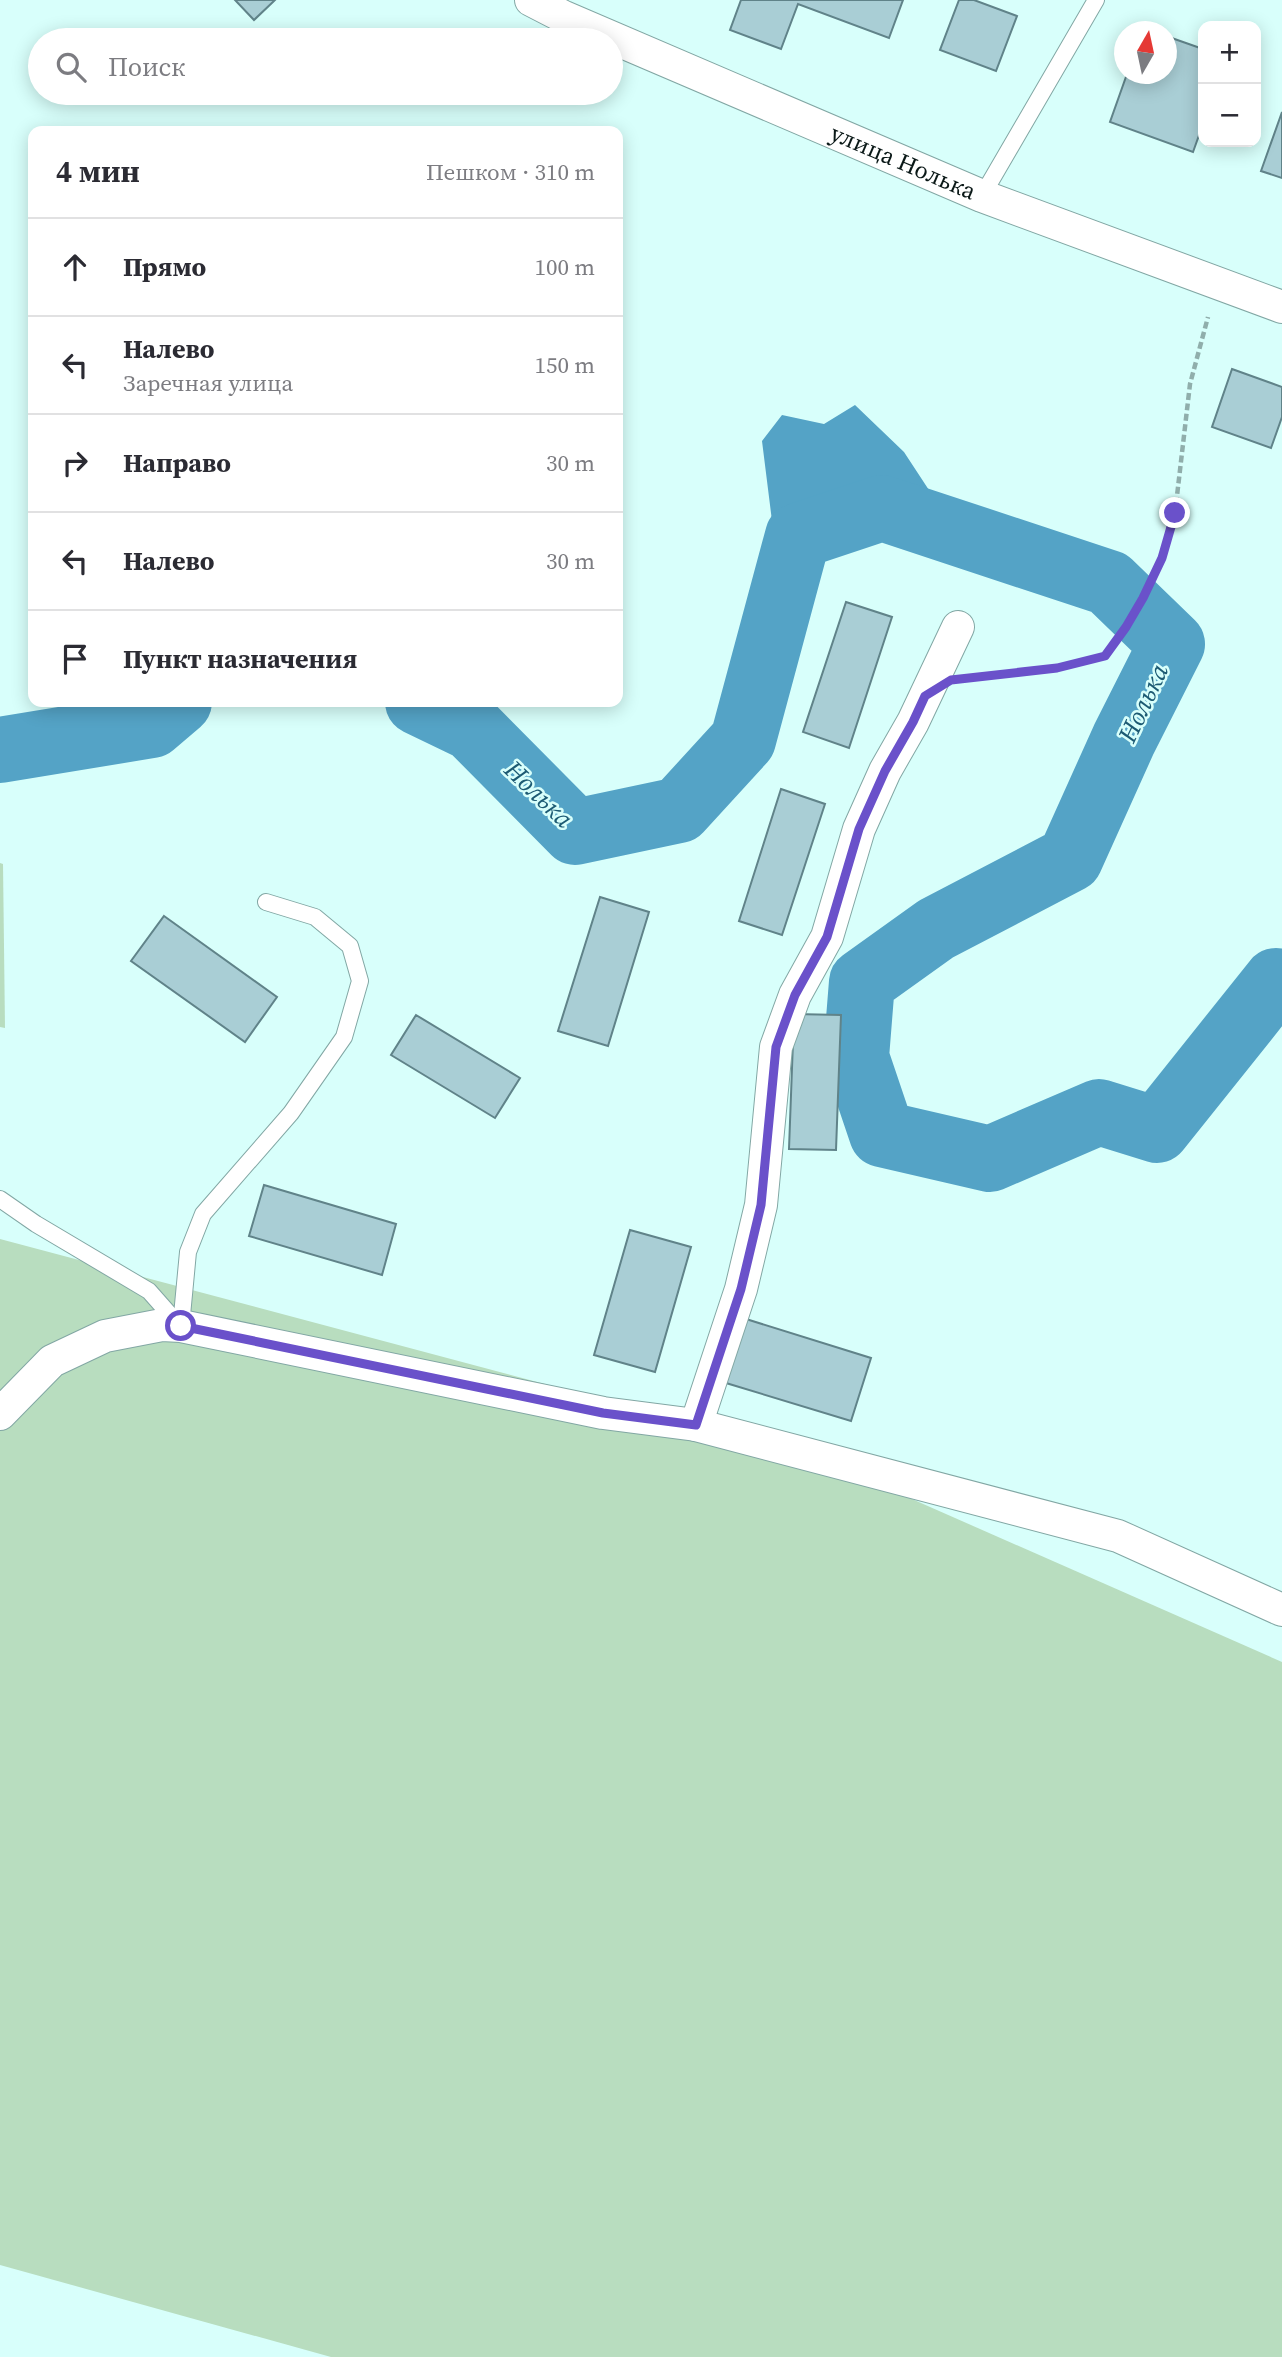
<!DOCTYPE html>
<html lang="ru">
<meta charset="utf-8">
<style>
:root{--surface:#fff;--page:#f7f7f7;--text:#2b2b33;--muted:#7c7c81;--line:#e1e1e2}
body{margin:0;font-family:"Source Serif 4",serif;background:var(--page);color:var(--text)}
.controls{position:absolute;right:21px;top:21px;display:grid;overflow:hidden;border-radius:14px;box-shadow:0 4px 18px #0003}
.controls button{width:63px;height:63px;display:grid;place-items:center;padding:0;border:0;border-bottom:2px solid var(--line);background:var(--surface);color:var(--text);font:35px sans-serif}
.compass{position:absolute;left:1114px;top:21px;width:63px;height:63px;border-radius:50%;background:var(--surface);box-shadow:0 4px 18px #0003;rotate:9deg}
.stop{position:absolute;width:21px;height:21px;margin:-16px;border:5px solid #6a51ca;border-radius:50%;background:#fff}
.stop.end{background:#6a51ca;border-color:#fff;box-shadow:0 2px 7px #0008}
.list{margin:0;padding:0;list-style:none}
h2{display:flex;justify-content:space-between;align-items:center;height:91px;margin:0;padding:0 28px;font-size:30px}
h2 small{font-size:23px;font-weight:400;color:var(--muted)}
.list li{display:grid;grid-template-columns:46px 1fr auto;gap:21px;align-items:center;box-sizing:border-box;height:98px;padding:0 28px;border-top:2px solid var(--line)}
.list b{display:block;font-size:26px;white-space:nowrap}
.list p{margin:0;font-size:23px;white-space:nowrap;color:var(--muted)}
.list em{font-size:23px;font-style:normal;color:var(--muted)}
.icon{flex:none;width:38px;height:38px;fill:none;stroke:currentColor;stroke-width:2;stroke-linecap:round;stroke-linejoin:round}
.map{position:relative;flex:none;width:1282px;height:2357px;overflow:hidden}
.search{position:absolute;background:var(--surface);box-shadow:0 4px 18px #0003;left:28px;top:28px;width:595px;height:77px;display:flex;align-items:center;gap:18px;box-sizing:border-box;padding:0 24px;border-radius:38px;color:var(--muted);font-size:26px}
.panel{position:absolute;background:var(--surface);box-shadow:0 4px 18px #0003;left:28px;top:126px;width:595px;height:581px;border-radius:14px}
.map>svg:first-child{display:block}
</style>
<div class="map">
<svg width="1282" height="2357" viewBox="0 0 1282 2357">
<rect width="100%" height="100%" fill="#d8fffb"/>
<g fill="#b8ddbf">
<path d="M 0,863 L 3,864 L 5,1028 L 0,1027 Z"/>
<path d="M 0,1239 L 812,1455 L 1282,1662 L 1282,2357 L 331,2357 L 0,2265 Z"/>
</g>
<path fill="#54a3c6" d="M 855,405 L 904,452 L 944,513 L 937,537 L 864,543 L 798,564 L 775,545 L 762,441 L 782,415 L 824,424 Z"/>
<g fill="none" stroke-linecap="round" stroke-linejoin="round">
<g stroke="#54a3c6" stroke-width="66">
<path d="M 418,702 L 472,728 L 575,832 L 679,810 L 743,740 L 798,536 L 882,508 L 1109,583 L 1172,644 L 1124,739 L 1070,859 L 936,929 L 862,982 L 856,1057 L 882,1134 L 990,1159 L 1099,1112 L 1157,1130 L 1276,981 L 1282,983"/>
<path d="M 0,750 L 152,725 L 179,702"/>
</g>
</g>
<g fill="#a9ced5" stroke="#608389" stroke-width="2">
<path d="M 235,0 L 275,0 L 254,20 Z"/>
<path d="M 741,0 L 903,0 L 889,38 L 798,4 L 781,49 L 730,30 Z"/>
<path d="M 959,0 L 974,0 L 1017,16 L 996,71 L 940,50 Z"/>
<path d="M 1166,36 L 1203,49 L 1203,124 L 1193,152 L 1110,122 L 1127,74 L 1166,74 Z"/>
<path d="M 1282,112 L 1282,178 L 1261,171 Z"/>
<path d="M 1232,369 L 1282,387 L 1282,417 L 1271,448 L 1212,427 Z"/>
<path d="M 846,602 L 892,617 L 849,748 L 803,732 Z"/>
<path d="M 781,789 L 825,804 L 782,935 L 739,921 Z"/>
<path d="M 600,897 L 649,912 L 608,1046 L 558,1031 Z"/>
<path d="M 164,916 L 277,997 L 245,1042 L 131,961 Z"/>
<path d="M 794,1014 L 841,1015 L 836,1150 L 789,1149 Z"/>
<path d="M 416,1015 L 520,1078 L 495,1118 L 391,1055 Z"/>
<path d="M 264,1185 L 396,1224 L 382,1275 L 249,1236 Z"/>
<path d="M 630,1230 L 691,1247 L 655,1372 L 594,1355 Z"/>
<path d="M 746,1319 L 871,1358 L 851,1421 L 726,1383 Z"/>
</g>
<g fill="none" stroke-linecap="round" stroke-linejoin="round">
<g stroke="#82a7a4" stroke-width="18">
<g id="service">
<path d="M 982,196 L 1096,0"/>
<path d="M 0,1199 L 36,1224 L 149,1291 L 179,1325"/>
<path d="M 181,1326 L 188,1252 L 203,1214 L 291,1113 L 344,1037 L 360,981 L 350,946 L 315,917 L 266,902"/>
</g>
</g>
<g stroke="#82a7a4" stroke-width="34">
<g id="minor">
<path id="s1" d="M 531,0 L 564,17 L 982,196 L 1282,307"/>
<path d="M 0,1414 L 52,1361 L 105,1336 L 162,1325 L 181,1326 L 603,1413 L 696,1425 L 1118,1536 L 1282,1610"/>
<path d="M 696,1425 L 741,1289 L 761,1205 L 776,1047 L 795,995 L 827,937 L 859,829 L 885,771 L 913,722 L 958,627"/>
</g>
</g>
<path stroke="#90aeab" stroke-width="4.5" stroke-dasharray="7 3.5" stroke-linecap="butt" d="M 972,678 L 1057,668 L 1105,656 L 1127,627 L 1162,558 L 1175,513 L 1190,384 L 1208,317"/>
<use href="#service" stroke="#fff" stroke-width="16"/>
<use href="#minor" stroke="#fff" stroke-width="32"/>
</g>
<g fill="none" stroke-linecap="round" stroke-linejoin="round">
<path stroke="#6a51ca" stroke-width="9" d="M 181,1326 L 603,1413 L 696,1425 L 741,1289 L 761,1205 L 776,1047 L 795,995 L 827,937 L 859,829 L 885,771 L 913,722 L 925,696 L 951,680 L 1057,668 L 1105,656 L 1126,627 L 1143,598 L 1162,558 L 1175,513"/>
</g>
<g text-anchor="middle" stroke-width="5" stroke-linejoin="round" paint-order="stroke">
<g font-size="24" fill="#0a1817" stroke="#d8fffb">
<text dy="8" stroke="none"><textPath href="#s1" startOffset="406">улица Нолька</textPath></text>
</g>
<g font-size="26" font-style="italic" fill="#1c5a73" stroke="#d8fffb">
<text transform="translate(1143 703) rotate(-65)" y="9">Нолька</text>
<text transform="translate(539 794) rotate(44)" y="9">Нолька</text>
</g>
</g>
</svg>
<div class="controls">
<button>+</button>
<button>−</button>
</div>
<svg class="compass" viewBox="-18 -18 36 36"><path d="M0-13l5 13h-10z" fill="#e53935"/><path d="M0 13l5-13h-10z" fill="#7c7c81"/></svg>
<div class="stop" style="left:181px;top:1326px"></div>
<div class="stop end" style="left:1175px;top:513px"></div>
<div class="search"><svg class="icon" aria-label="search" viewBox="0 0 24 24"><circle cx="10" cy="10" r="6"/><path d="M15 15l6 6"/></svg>Поиск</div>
<section class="panel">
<h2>4 мин<small>Пешком · 310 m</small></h2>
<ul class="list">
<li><svg class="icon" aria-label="ahead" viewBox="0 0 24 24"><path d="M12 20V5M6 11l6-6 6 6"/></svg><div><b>Прямо</b></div><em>100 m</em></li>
<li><svg class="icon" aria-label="left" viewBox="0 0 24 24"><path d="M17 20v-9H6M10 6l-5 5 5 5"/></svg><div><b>Налево</b><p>Заречная улица</p></div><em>150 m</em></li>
<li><svg class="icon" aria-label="right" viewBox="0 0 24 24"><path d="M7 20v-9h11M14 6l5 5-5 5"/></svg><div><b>Направо</b></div><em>30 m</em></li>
<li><svg class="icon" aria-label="left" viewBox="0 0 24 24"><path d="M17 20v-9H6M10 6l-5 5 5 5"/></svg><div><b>Налево</b></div><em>30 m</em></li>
<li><svg class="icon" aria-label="arrive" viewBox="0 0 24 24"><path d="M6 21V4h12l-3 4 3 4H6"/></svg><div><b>Пункт назначения</b></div></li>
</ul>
</section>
</div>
